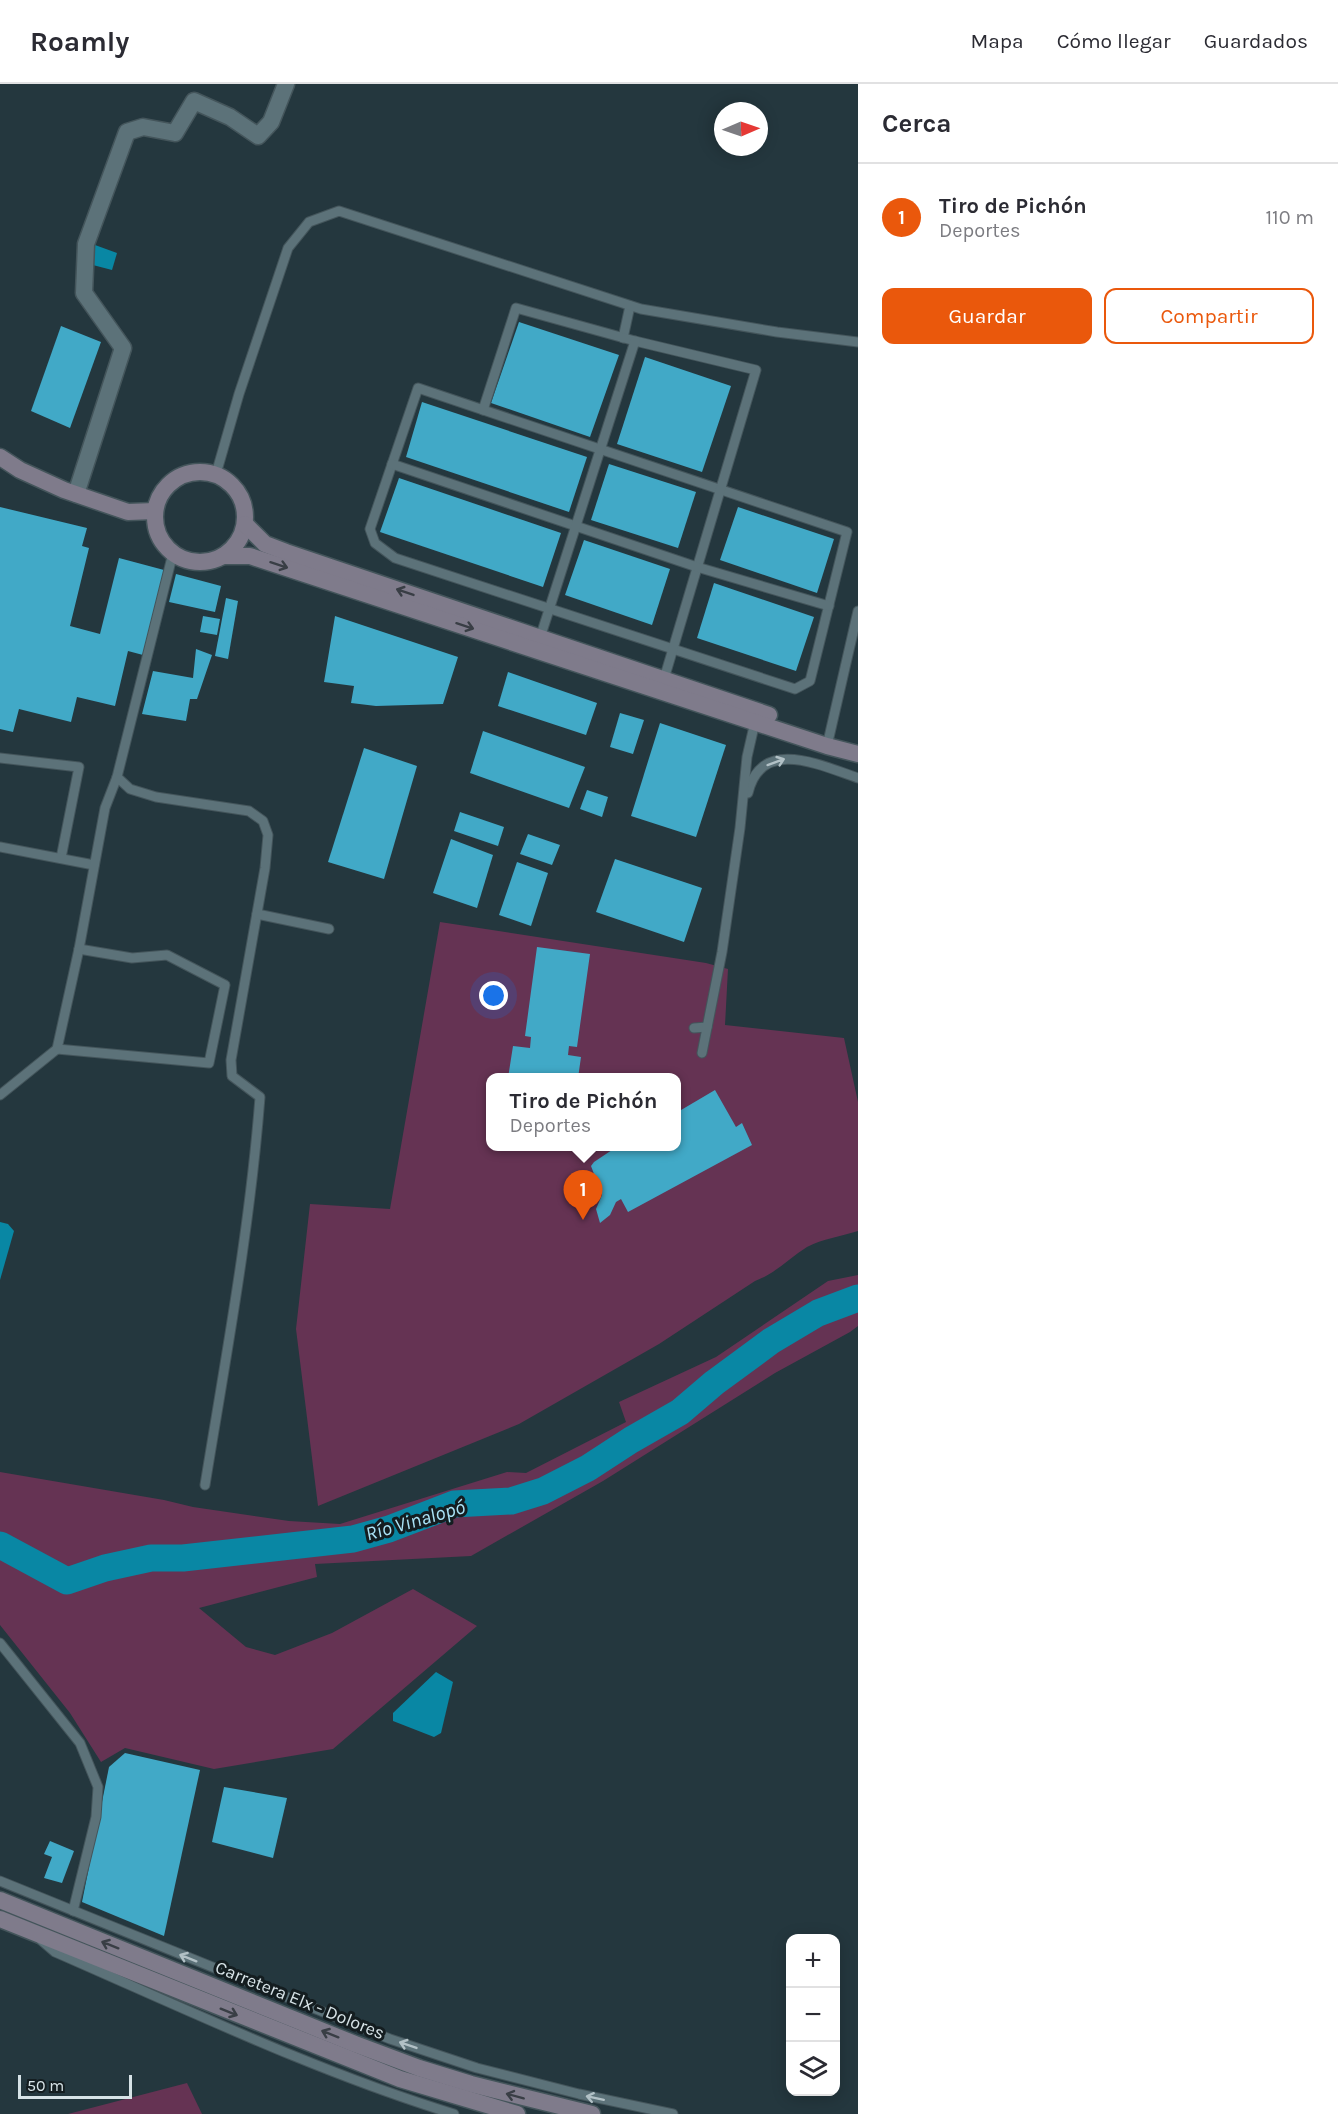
<!DOCTYPE html>
<html lang="es">
<meta charset="utf-8">
<style>
:root{--surface:#fff;--page:#f2f2f3;--text:#2b2b33;--muted:#7c7c81;--line:#e1e1e2;--accent:#ea580c}
body{margin:0;font-family:Karla,sans-serif;background:var(--page);color:var(--text)}
.controls{position:absolute;right:18px;bottom:18px;display:grid;overflow:hidden;border-radius:12px;box-shadow:0 3px 15px #0003}
.controls button{width:54px;height:54px;display:grid;place-items:center;padding:0;border:0;border-bottom:2px solid var(--line);background:var(--surface);color:var(--text);font:30px sans-serif}
.compass{position:absolute;left:714px;top:18px;width:54px;height:54px;border-radius:50%;background:var(--surface);box-shadow:0 3px 15px #0003;rotate:88deg}
.scale{position:absolute;left:18px;bottom:15px;width:114px;box-sizing:border-box;padding-left:6px;border:3px solid #d7e3e7;border-top:0;font-size:16px;line-height:21px;white-space:nowrap;color:#d7e3e7;-webkit-text-stroke:4px #141d20;paint-order:stroke}
.you{position:absolute;left:494px;top:912px;width:21px;height:21px;margin:-15px;border:4px solid #fff;border-radius:50%;background:#1a73e8;box-shadow:0 0 0 9px #1a73e833}
.badge{display:grid;place-items:center;width:39px;height:39px;border-radius:50%;background:var(--accent);color:#fff;font-size:20px;font-weight:700}
.pin{position:absolute;translate:-50% -50px;filter:drop-shadow(0 2px 3px #0008)}
.pin::after{content:'';position:absolute;top:32px;width:21px;height:18px;background:inherit;clip-path:polygon(0 0,100% 0,50% 100%)}
.popup{position:absolute;left:486px;top:989px;width:195px;height:78px;box-sizing:border-box;display:grid;place-content:center;border-radius:12px;background:var(--surface);filter:drop-shadow(0 2px 4px #0005);font-size:20px;white-space:nowrap;color:var(--muted)}
.popup b{font-size:22px;color:var(--text)}
.popup::after{content:'';position:absolute;left:50%;top:100%;margin-left:-12px;border:12px solid transparent;border-top-color:var(--surface)}
.list{margin:0;padding:0;list-style:none}
h2{display:flex;justify-content:space-between;align-items:center;height:78px;margin:0;padding:0 24px;font-size:26px}
h2 small{font-size:20px;font-weight:400;color:var(--muted)}
.list li{display:grid;grid-template-columns:39px 1fr auto;gap:18px;align-items:center;box-sizing:border-box;height:108px;padding:0 24px;border-top:2px solid var(--line)}
.list b{display:block;font-size:22px;white-space:nowrap}
.list p{margin:0;font-size:20px;white-space:nowrap;color:var(--muted)}
.list em{font-size:20px;font-style:normal;color:var(--muted)}
.actions{display:flex;gap:12px;padding:18px 24px}
.actions a{flex:1;padding:14px 0;border:2px solid var(--accent);border-radius:12px;text-align:center;font-size:21px;color:var(--accent)}
.actions .main{background:var(--accent);color:#fff}
.icon{flex:none;width:33px;height:33px;fill:none;stroke:currentColor;stroke-width:2;stroke-linecap:round;stroke-linejoin:round}
.map{position:relative;flex:none;width:858px;height:2030px;overflow:hidden}
header{display:flex;align-items:center;gap:36px;box-sizing:border-box;height:84px;padding:0 30px;background:var(--surface);border-bottom:2px solid var(--line)}
header strong{font-size:28px}
nav{display:flex;gap:33px;margin-inline-start:auto;font-size:21px}
main{display:flex}
aside{flex:1;background:var(--surface)}
.map>svg:first-child{display:block}
</style>
<header>
<strong>Roamly</strong>
<nav><a>Mapa</a><a>Cómo llegar</a><a>Guardados</a></nav>
</header>
<main>
<div class="map">
<svg width="858" height="2030" viewBox="0 0 858 2030">
<rect width="100%" height="100%" fill="#24373e"/>
<g fill="#653353" fill-rule="evenodd">
<path d="M 440,838 L 706,879 L 728,885 L 725,941 L 844,954 L 858,1018 L 858,1147 C 842,1152 822,1155 807,1163 C 789,1174 775,1190 755,1197 L 659,1260 L 519,1340 L 318,1422 L 296,1245 L 310,1120 L 390,1125 ZM 490,994 L 676,994 L 676,1062 L 490,1062 Z"/>
<path d="M 858,1191 L 858,1242 L 850,1248 L 775,1289 L 603,1397 L 471,1472 L 315,1480 L 317,1493 L 199,1524 L 246,1563 L 275,1571 L 332,1549 L 413,1505 L 477,1542 L 333,1665 L 214,1685 L 125,1664 L 101,1678 L 70,1629 L 0,1541 L 0,1388 L 164,1416 L 193,1423 L 289,1437 L 340,1440 L 507,1388 L 526,1389 L 626,1338 L 619,1318 L 716,1273 L 828,1197 Z"/>
<path d="M 187,1999 L 202,2030 L 68,2030 Z"/>
</g>
<g fill="#0987a4">
<path d="M 95,161 L 117,169 L 112,186 L 89,180 Z"/>
<path d="M 0,1138 L 8,1140 L 14,1147 L 0,1196 Z"/>
<path d="M 436,1588 L 453,1598 L 441,1649 L 434,1653 L 393,1637 L 393,1629 Z"/>
</g>
<g fill="none" stroke-linecap="round" stroke-linejoin="round">
<path stroke="#0987a4" stroke-width="27" d="M 0,1461 L 67,1497 L 105,1484 L 151,1474 L 183,1474 L 353,1455 L 389,1445 L 454,1420 L 511,1417 L 543,1407 L 588,1384 L 631,1356 L 680,1328 L 714,1299 L 771,1257 L 818,1229 L 858,1214"/>
</g>
<g fill="#41a9c7">
<path d="M 519,238 L 619,271 L 590,353 L 491,319 Z"/>
<path d="M 61,242 L 101,258 L 70,344 L 31,327 Z"/>
<path d="M 645,273 L 731,302 L 702,388 L 617,360 Z"/>
<path d="M 422,318 L 587,373 L 569,428 L 406,373 Z"/>
<path d="M 609,380 L 696,408 L 678,464 L 591,436 Z"/>
<path d="M 399,394 L 561,449 L 543,503 L 380,448 Z"/>
<path d="M 0,423 L 87,444 L 82,462 L 89,464 L 70,542 L 100,550 L 119,474 L 164,486 L 143,571 L 128,567 L 115,622 L 77,613 L 71,638 L 19,625 L 13,648 L 0,645 Z"/>
<path d="M 738,423 L 834,455 L 817,509 L 720,476 Z"/>
<path d="M 584,456 L 670,485 L 652,541 L 565,511 Z"/>
<path d="M 176,490 L 221,502 L 215,528 L 169,518 Z"/>
<path d="M 714,499 L 814,533 L 796,587 L 697,554 Z"/>
<path d="M 226,514 L 238,517 L 228,575 L 215,572 Z"/>
<path d="M 203,532 L 220,535 L 217,551 L 200,548 Z"/>
<path d="M 335,532 L 458,573 L 443,620 L 376,622 L 351,619 L 354,602 L 324,598 Z"/>
<path d="M 196,565 L 212,571 L 197,615 L 190,615 L 186,637 L 142,630 L 153,587 L 193,594 Z"/>
<path d="M 508,588 L 597,619 L 586,651 L 498,622 Z"/>
<path d="M 620,629 L 644,636 L 633,670 L 610,663 Z"/>
<path d="M 660,639 L 726,661 L 696,753 L 631,732 Z"/>
<path d="M 483,647 L 585,683 L 569,724 L 470,689 Z"/>
<path d="M 364,664 L 417,682 L 384,795 L 328,778 Z"/>
<path d="M 587,706 L 608,713 L 602,733 L 580,725 Z"/>
<path d="M 460,728 L 504,743 L 498,762 L 454,747 Z"/>
<path d="M 528,750 L 560,761 L 552,781 L 520,770 Z"/>
<path d="M 451,755 L 493,771 L 477,824 L 433,809 Z"/>
<path d="M 615,775 L 702,804 L 684,858 L 596,828 Z"/>
<path d="M 517,778 L 548,789 L 531,842 L 499,831 Z"/>
<path d="M 537,863 L 590,870 L 577,963 L 569,962 L 568,971 L 581,973 L 578,994 L 508,994 L 513,962 L 530,964 L 531,953 L 525,952 Z"/>
<path d="M 715,1006 L 736,1043 L 742,1039 L 752,1061 L 628,1128 L 621,1115 L 616,1118 L 610,1131 L 600,1139 L 596,1125 L 602,1111 L 591,1082 L 594,1078 L 618,1062 L 676,1062 L 676,1029 Z"/>
<path d="M 125,1669 L 200,1686 L 164,1852 L 82,1818 L 109,1683 Z"/>
<path d="M 224,1703 L 287,1714 L 273,1774 L 212,1758 Z"/>
<path d="M 50,1757 L 74,1767 L 62,1799 L 44,1794 L 52,1773 L 44,1770 Z"/>
</g>
<g fill="none" stroke-linecap="round" stroke-linejoin="round">
<g stroke="#44555b" stroke-width="11">
<g id="service">
<path d="M 623,254 L 630,222"/>
<path d="M 418,304 L 847,448 L 810,597 L 795,605 L 395,474 L 375,459 L 370,445 Z"/>
<path d="M 483,326 L 516,224 L 635,257 L 756,286 L 664,595"/>
<path d="M 392,380 L 697,483 L 829,522"/>
<path d="M 216,390 L 239,310 L 288,164 L 309,138 L 339,127 L 641,225 L 777,248 L 858,258"/>
<path d="M 173,469 L 117,693 L 130,705 L 156,713 L 249,727 L 263,737 L 268,751 L 265,784 L 231,976 L 232,992 L 260,1013 C 250,1144 226,1272 205,1401"/>
<path d="M 540,554 L 635,257"/>
<path d="M 827,662 L 858,527"/>
<path d="M 0,674 L 79,683 L 61,774"/>
<path d="M 748,709 C 761,652 822,682 858,694"/>
<path d="M 0,763 L 94,781"/>
<path d="M 257,830 L 329,845"/>
<path d="M 694,944 L 707,943"/>
<path d="M 57,965 L 209,979 L 225,901 L 167,871 L 132,874 L 79,865"/>
<path d="M 702,969 L 722,868 L 740,744 L 747,673 L 755,638"/>
<path d="M 0,1011 L 57,965 L 79,865 L 105,724 L 117,693"/>
<path d="M 0,1559 L 80,1659 L 98,1703 L 96,1733 L 73,1827"/>
<path d="M 0,1797 L 390,1955 L 477,1984 L 579,2010 L 673,2030"/>
<path d="M 41,1856 L 55,1868 C 186,1925 317,1988 454,2030"/>
</g>
</g>
<g stroke="#44555b" stroke-width="19">
<path id="minor" d="M 76,410 L 123,264 L 84,209 L 86,160 L 127,48 L 143,43 L 175,49 L 194,17 L 230,33 L 258,52 L 271,38 L 286,0"/>
</g>
<g stroke="#44555b" stroke-width="19">
<g id="secondary">
<path d="M 0,373 L 20,386 L 64,406 L 128,428 L 155,427"/>
<circle cx="200" cy="433" r="45"/>
<path d="M 245,440 L 265,460 L 286,468 L 769,631"/>
<path d="M 223,472 L 250,472 L 827,662 L 858,670"/>
<path d="M 0,1816 L 355,1960 L 419,1984 L 471,2000 L 592,2030"/>
<path d="M 0,1835 L 400,1995 L 517,2030"/>
</g>
</g>
<use href="#service" stroke="#5c7279" stroke-width="9"/>
<use href="#minor" stroke="#5c7279" stroke-width="16"/>
<use href="#secondary" stroke="#7f7b8b" stroke-width="16"/>
</g>
<defs><path id="oneway-shaft" d="M-6 0H5M1.5-3L5.5 0L1.5 3" fill="none" stroke-width="1.6" stroke-linecap="round" stroke-linejoin="round" transform="scale(1.5)"/></defs>
<g stroke="#393e45">
<use href="#oneway-shaft" transform="translate(279 481) rotate(18)"/>
<use href="#oneway-shaft" transform="translate(405 508) rotate(-161)"/>
<use href="#oneway-shaft" transform="translate(465 542) rotate(18)"/>
<use href="#oneway-shaft" transform="translate(110 1861) rotate(-158)"/>
<use href="#oneway-shaft" transform="translate(229 1928) rotate(22)"/>
<use href="#oneway-shaft" transform="translate(330 1950) rotate(-158)"/>
<use href="#oneway-shaft" transform="translate(515 2012) rotate(-165)"/>
</g>
<g stroke="#b2c1c6">
<use href="#oneway-shaft" transform="translate(776 678) rotate(-20)"/>
<use href="#oneway-shaft" transform="translate(188 1874) rotate(-158)"/>
<use href="#oneway-shaft" transform="translate(408 1961) rotate(-161)"/>
<use href="#oneway-shaft" transform="translate(595 2014) rotate(-168)"/>
</g>
<g text-anchor="middle" stroke-width="6" stroke-linejoin="round" paint-order="stroke">
<g font-size="18" fill="#d7e3e7" stroke="#141d20">
<text transform="translate(300 1916) rotate(22)" y="6">Carretera Elx - Dolores</text>
</g>
<g font-size="20" font-style="italic" fill="#aae3f6" stroke="#141d20">
<text transform="translate(415 1436) rotate(-16)" y="7">Río Vinalopó</text>
</g>
</g>
</svg>
<div class="controls">
<button>+</button>
<button>−</button>
<button><svg class="icon" aria-label="layers" viewBox="0 0 24 24"><path d="M12 4l9 5-9 5-9-5zM3 14l9 5 9-5"/></svg></button>
</div>
<svg class="compass" viewBox="-18 -18 36 36"><path d="M0-13l5 13h-10z" fill="#e53935"/><path d="M0 13l5-13h-10z" fill="#7c7c81"/></svg>
<div class="scale">50 m</div>
<div class="you"></div>
<div class="pin badge" style="left:583px;top:1136px">1</div>
<div class="popup"><b>Tiro de Pichón</b>Deportes</div>
</div>
<aside>
<h2>Cerca<small></small></h2>
<ul class="list">
<li><span class="badge">1</span><div><b>Tiro de Pichón</b><p>Deportes</p></div><em>110 m</em></li>
</ul>
<div class="actions"><a class="main">Guardar</a><a>Compartir</a></div>
</aside>
</main>
